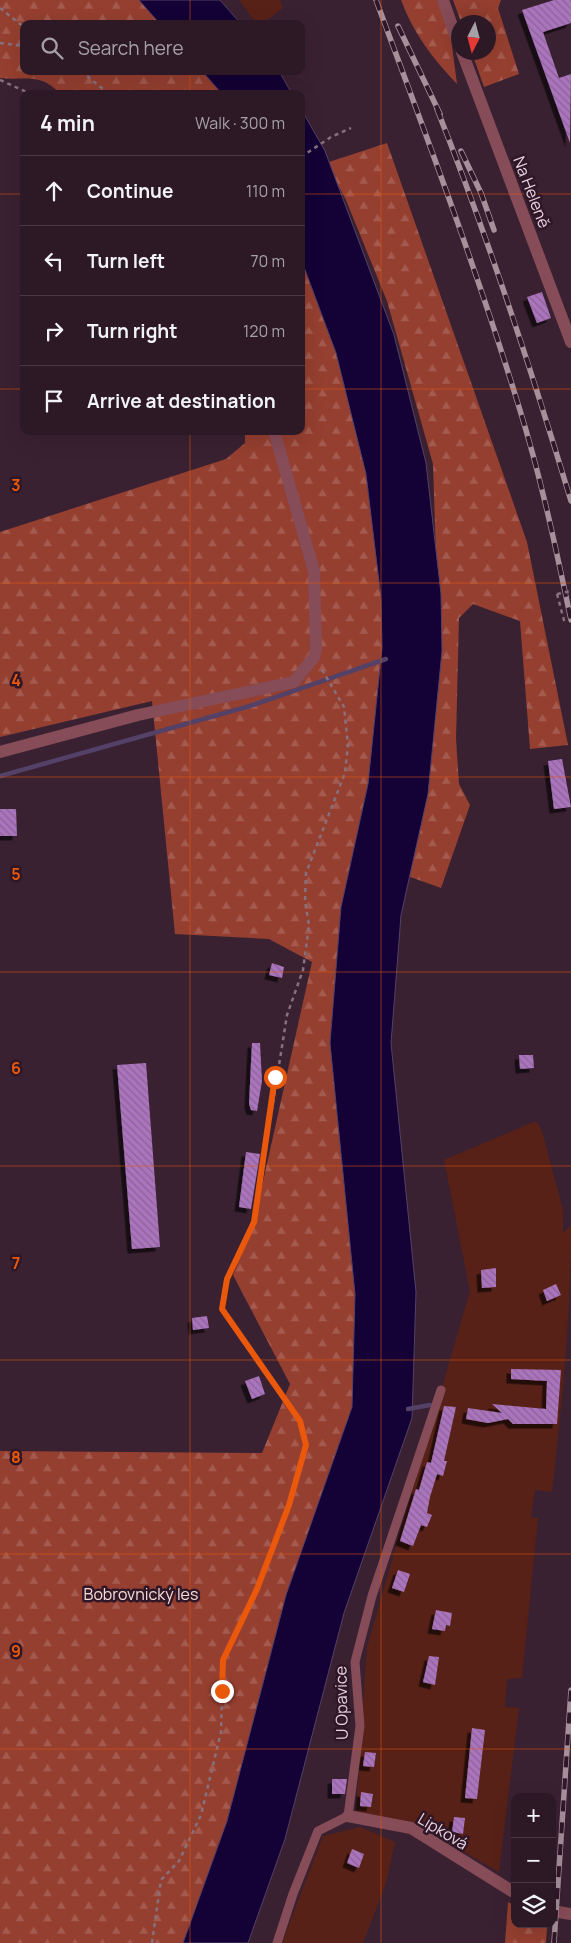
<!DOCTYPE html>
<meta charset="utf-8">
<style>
:root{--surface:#2c1925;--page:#34222d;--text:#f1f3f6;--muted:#a6a0a7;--line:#483842}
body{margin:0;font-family:Manrope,sans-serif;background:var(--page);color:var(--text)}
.controls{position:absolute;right:15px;bottom:15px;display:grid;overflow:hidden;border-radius:10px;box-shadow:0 5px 20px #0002}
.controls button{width:45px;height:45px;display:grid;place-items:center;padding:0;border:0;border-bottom:1px solid var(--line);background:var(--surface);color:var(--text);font:25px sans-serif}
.compass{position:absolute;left:451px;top:15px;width:45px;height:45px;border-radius:50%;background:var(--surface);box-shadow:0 5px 20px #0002;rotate:186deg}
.stop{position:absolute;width:15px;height:15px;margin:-11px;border:4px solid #ea580c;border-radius:50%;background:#fff}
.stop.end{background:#ea580c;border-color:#fff;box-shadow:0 1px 5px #0008}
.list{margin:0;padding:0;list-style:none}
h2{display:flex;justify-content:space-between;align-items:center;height:65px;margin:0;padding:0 20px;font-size:21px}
h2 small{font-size:16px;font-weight:400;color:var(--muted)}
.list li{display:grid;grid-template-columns:32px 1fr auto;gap:15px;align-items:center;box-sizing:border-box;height:70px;padding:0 20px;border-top:1px solid var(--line)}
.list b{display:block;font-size:19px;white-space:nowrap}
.list em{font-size:16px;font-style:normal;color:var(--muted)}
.icon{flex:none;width:28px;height:28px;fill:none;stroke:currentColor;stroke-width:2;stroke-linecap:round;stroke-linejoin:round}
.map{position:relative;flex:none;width:571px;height:1943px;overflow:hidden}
.search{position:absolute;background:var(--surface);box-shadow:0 5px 20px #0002;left:20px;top:20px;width:285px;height:55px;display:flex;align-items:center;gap:12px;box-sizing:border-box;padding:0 18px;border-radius:10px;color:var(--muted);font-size:19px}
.panel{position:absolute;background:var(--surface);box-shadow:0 5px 20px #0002;left:20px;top:90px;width:285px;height:345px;border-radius:10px}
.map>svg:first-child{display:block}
</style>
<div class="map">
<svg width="571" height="1943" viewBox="0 0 571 1943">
<defs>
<pattern id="forest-firs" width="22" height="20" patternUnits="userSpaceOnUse" patternTransform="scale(1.25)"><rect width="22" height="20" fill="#953f30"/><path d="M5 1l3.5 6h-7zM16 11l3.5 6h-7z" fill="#a45a4e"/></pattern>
<pattern id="building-back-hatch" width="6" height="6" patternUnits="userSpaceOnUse" patternTransform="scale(1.25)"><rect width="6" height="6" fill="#aa74bc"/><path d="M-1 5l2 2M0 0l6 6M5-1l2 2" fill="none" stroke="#8c6498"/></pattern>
<filter id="shadow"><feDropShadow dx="-4.5" dy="4.5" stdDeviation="0" flood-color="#0009"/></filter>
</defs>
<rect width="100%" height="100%" fill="#3a2131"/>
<g fill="url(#forest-firs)">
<path d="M 0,0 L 139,0 L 160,24 L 24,24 L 24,71 L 202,71 L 222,94 L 60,94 C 41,72 24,81 0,78 Z"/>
<path d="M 401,0 L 437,0 L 451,39 L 457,84 C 433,59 413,33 401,0 Z"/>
<path d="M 453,0 L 501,0 L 498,8 L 519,74 L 484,87 L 472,53 L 488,52 L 488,22 L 461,22 Z"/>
<path d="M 387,143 L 527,542 L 568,745 L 530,749 L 520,621 L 473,604 L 459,618 L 456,739 L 459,784 L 470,805 L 441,888 L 402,874 L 439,648 L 433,464 L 387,301 L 346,200 L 326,163 Z"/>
<path d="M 301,259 L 336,353 L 366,474 L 381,598 L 382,648 L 368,784 L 341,907 L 330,1043 L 355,1294 L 352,1407 L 286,1595 L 227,1821 L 183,1943 L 0,1943 L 0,1451 L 262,1453 L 290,1384 L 233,1275 L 254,1222 L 312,962 L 269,939 L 175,934 L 152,701 L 0,737 L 0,532 L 226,459 L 245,443 L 245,431 L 301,431 Z"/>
<path d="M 508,1902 L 515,1906 L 515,1924 L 542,1924 L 547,1928 L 546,1943 L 505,1943 Z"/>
</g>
<g fill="#582117">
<path d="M 239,0 L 280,0 L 283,8 L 262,24 L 257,24 Z"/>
<path d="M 536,1121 L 542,1131 L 563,1210 L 563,1233 L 571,1225 C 571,1315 562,1403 552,1492 L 535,1490 L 531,1517 L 538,1518 L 522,1678 L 507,1679 L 505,1707 L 519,1708 L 499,1872 L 412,1822 L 356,1813 L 367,1647 L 470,1291 L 444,1160 Z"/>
<path d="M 360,1827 L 395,1842 L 386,1883 L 363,1943 L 282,1943 L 323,1836 Z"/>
</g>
<g fill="#140135" stroke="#534168">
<path d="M 139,0 L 220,0 L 241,24 L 160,24 Z"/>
<path d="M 202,71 L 279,71 L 292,94 L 222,94 Z"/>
<path d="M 301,109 L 325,151 L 394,335 L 426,463 L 441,594 L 442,651 L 428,794 L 401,915 L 391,1043 L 416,1292 L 412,1418 L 344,1613 L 285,1839 L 248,1943 L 183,1943 L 227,1821 L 286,1595 L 352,1407 L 355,1294 L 330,1043 L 341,907 L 368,784 L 382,648 L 381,598 L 366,474 L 336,353 L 301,259 Z"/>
</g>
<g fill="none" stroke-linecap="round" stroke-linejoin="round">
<g stroke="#534168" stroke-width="4.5">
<path d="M 0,776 L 250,706 L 386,659"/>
<path d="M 408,1409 L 430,1405"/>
</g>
</g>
<g fill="url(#building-back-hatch)" filter="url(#shadow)">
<path d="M 554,0 L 571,0 L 571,23 L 543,32 L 559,78 L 571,74 L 570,143 L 522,10 Z"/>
<path d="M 542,292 L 551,318 L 537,323 L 527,297 Z"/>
<path d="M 562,759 L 571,807 L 554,809 L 548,761 Z"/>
<path d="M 0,809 L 16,809 L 17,836 L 0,836 Z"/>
<path d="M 272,963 L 284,967 L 282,978 L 269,975 Z"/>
<path d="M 252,1043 L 260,1043 L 262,1081 L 257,1111 L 251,1110 L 249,1104 Z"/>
<path d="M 519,1055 L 533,1055 L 534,1068 L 520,1069 Z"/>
<path d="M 146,1063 L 160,1247 L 132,1249 L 117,1065 Z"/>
<path d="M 246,1152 L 260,1154 L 251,1209 L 239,1207 Z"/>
<path d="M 496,1268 L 496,1287 L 482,1288 L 481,1270 Z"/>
<path d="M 556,1284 L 561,1295 L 547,1301 L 543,1290 Z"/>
<path d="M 207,1316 L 209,1328 L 193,1330 L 192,1318 Z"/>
<path d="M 511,1369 L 561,1370 L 557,1424 L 513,1424 L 508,1419 L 488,1423 L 466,1419 L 468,1408 L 502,1413 L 492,1404 L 546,1409 L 547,1381 L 511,1379 Z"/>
<path d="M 259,1376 L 265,1394 L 252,1399 L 245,1381 Z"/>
<path d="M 444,1406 L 456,1407 L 444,1461 L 447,1461 L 443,1476 L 437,1474 L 430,1497 L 427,1513 L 432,1515 L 427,1527 L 421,1525 L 413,1546 L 400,1541 L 416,1489 L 419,1490 L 427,1462 L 431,1463 Z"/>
<path d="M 398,1570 L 410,1574 L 404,1592 L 392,1588 Z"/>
<path d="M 436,1610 L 452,1613 L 450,1626 L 446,1625 L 445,1631 L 432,1629 Z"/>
<path d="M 429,1656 L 439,1657 L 435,1685 L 423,1682 Z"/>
<path d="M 472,1728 L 485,1730 L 477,1799 L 465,1798 Z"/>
<path d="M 365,1752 L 376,1753 L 374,1767 L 363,1766 Z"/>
<path d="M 332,1779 L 347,1779 L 345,1794 L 332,1794 Z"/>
<path d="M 361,1792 L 373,1794 L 371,1807 L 360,1806 Z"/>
<path d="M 454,1817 L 465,1818 L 463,1834 L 452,1832 Z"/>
<path d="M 352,1849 L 364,1854 L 359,1868 L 347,1863 Z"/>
</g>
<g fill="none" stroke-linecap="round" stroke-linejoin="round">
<g stroke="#87717e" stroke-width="2.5" stroke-dasharray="4 4" stroke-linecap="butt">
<path d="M 0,8 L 24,27"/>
<path d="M 0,43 L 24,46"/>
<path d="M 81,71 L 109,94"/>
<path d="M 0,80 L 31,94"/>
<path d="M 301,157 L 331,137 L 351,128"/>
<path d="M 557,594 L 565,624"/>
<path d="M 152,1943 L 161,1880 L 179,1861 L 201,1815 L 221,1732 L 223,1660 L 257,1589 L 289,1505 L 306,1445 L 300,1421 L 222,1309 L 227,1279 L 254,1222 L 287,1015 L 303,970 L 309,925 L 305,901 L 306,873 L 345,773 L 348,745 L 344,707 L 321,668"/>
</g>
<path stroke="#864c58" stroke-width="9" d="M 277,1943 L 293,1894 L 318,1831 L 348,1816 L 360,1726 L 355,1662 L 372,1596 L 441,1390"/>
<g stroke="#864c58" stroke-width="12">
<path d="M 443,0 L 458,43"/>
<path d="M 462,52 L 571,342"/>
<path d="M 0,752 L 138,715 L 294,682 L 314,657 L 316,649 L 314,571 L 274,431"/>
<path d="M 348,1816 L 411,1828 L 515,1893"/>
<path d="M 552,1911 L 571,1914"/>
</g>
<g stroke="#a5909c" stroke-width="5.5">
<g id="rail">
<path d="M 376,0 C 426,135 477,270 519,407 C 541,477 556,549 571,620"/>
<path d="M 398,26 L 440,114"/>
<path d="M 437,109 C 488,238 531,368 571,501"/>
<path d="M 461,151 L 481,193 L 494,230"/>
<path d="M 554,1943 L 571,1690"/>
</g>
</g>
<use href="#rail" stroke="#301727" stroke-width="4" stroke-dasharray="11" stroke-linecap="butt"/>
<path stroke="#87717e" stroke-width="2.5" stroke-dasharray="4 4" stroke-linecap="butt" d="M 557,594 L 571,591"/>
</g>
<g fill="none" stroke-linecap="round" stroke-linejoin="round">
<path stroke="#ea580c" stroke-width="6" d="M 222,1691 L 223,1660 L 257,1589 L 289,1505 L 306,1445 L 300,1421 L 222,1309 L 227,1279 L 254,1222 L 275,1077"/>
</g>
<path fill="none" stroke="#e8590c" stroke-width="1" stroke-opacity="0.55" d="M 190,0 L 190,24M 381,0 L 381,1943M 190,71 L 190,94M 0,194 L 24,194M 301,194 L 571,194M 0,389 L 24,389M 301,389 L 571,389M 190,431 L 190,1943M 0,583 L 571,583M 0,777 L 571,777M 0,972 L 571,972M 0,1166 L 571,1166M 0,1360 L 571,1360M 0,1554 L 571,1554M 0,1749 L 571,1749"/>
<g text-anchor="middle" stroke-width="5" stroke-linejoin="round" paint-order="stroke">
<g font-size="16" fill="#e7d5df" stroke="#301727">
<text transform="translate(532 192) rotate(69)" y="6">Na Heleně</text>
<text transform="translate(341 1703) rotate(-91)" y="6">U Opavice</text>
<text transform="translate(443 1831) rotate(31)" y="6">Lipková</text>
</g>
<g font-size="16" fill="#f7ddd7" stroke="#301727">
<text x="141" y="1600">Bobrovnický les</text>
</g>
</g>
<g font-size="16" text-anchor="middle" font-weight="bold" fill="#e8590c" stroke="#301727" stroke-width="5" stroke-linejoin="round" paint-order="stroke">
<text x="16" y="491">3</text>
<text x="16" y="686">4</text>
<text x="16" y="880">5</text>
<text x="16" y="1074">6</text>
<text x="16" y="1269">7</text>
<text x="16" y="1463">8</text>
<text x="16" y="1657">9</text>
</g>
</svg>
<div class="controls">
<button>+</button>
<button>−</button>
<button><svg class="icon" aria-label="layers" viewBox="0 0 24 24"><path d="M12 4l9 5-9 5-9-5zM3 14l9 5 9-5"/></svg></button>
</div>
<svg class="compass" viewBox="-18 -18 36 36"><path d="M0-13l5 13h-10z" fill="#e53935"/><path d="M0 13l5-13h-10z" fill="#a6a0a7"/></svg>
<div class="stop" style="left:275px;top:1077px"></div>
<div class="stop end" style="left:222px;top:1691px"></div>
<div class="search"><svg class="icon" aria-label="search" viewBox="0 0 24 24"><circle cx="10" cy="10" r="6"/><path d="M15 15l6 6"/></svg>Search here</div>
<section class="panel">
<h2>4 min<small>Walk · 300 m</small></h2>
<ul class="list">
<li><svg class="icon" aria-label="ahead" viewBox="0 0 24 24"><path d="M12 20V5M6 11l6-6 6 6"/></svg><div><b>Continue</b></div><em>110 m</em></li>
<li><svg class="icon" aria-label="left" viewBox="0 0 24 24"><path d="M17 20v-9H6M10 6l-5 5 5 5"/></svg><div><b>Turn left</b></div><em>70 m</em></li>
<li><svg class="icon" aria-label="right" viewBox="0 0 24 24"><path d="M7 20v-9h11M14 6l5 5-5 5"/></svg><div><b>Turn right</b></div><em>120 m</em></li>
<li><svg class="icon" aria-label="arrive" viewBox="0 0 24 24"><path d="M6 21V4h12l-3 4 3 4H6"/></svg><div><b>Arrive at destination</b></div></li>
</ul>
</section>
</div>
